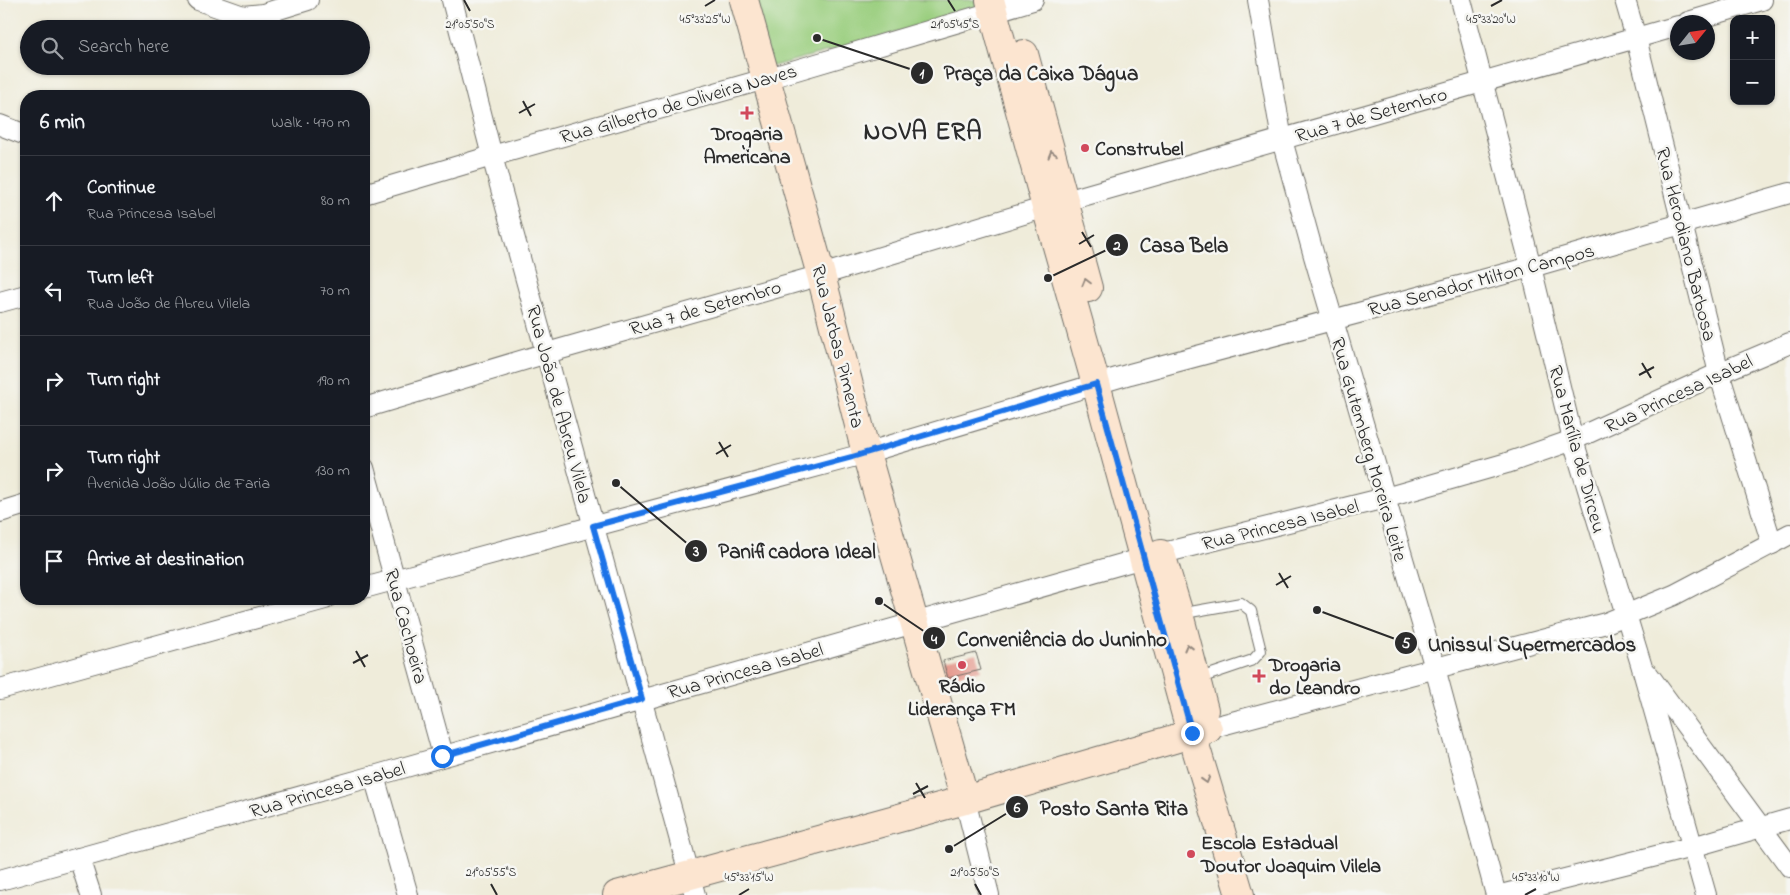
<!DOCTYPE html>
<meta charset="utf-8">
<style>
:root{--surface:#171b24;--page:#20242c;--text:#f1f3f6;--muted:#9ea1a6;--line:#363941}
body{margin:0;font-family:"Indie Flower",sans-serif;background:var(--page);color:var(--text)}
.controls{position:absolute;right:15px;top:15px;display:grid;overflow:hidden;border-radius:10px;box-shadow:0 1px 4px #0004}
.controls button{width:45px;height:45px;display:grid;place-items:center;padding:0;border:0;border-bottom:1px solid var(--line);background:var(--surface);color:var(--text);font:25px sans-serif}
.compass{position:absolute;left:1670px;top:15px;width:45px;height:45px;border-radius:50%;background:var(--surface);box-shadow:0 1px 4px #0004;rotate:60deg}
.stop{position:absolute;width:15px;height:15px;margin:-11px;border:4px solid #1a73e8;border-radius:50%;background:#fff}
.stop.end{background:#1a73e8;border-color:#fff;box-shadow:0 1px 5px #0008}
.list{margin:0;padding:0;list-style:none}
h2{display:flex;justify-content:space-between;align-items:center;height:65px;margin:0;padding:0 20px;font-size:21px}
h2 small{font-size:16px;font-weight:400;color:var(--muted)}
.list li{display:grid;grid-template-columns:32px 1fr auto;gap:15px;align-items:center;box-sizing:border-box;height:90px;padding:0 20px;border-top:1px solid var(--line)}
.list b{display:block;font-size:19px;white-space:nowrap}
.list p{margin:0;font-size:16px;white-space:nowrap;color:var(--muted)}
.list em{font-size:16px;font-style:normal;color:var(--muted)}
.icon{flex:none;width:28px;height:28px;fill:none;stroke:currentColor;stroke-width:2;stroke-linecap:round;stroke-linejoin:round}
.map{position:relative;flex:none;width:1790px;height:895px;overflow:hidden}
.search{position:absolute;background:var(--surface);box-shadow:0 1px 4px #0004;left:20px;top:20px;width:350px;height:55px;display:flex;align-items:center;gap:12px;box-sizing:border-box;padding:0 18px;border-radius:28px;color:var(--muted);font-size:19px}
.panel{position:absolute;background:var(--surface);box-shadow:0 1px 4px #0004;left:20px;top:90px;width:350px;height:515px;border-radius:20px}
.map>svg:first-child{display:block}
</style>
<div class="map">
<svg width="1790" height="895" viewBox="0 0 1790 895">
<rect width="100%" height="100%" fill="#f6f6f2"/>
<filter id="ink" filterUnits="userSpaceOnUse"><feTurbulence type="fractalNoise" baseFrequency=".02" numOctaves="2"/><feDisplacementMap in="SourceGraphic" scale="10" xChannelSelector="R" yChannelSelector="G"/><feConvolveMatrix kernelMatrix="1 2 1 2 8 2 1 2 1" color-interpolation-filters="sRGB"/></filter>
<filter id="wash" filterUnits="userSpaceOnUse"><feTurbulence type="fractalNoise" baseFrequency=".0096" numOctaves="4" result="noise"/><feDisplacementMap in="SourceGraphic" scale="20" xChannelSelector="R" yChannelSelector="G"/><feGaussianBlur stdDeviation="1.12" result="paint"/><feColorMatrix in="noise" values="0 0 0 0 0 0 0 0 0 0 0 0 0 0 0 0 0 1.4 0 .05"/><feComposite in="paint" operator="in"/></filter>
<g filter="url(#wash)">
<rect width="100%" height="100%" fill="#efecda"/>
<path fill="#9bcf80" stroke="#637d56" d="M 749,0 L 985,0 L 987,8 L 766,68 Z"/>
<g id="blocks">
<path fill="#e49488" d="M 976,653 L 981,670 L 948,678 L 943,661 Z"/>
</g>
</g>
<g filter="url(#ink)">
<use href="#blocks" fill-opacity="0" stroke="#706f68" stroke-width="1"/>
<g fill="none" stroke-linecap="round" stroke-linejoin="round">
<g stroke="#706f68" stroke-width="12">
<path id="lane" d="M 1179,614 L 1241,603 L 1251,611 L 1261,651 L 1253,660 L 1197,679"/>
</g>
<g stroke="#706f68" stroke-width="22">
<g id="street">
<path d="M 198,0 L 243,16 L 263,14 L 308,0"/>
<path d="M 452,0 L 492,156 L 695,895"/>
<path d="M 1258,0 L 1282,140 L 1314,256 L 1435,668 L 1496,895"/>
<path d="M 1461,0 L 1531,267 L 1573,440 L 1641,664 L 1706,895"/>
<path d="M 1625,0 L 1636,38 L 1719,373 L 1772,544"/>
<path d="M 1688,22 L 1762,0"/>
<path d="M 0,125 L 26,135"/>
<path d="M 364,194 L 492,156 L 776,76 L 1033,0"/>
<path d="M 0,302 L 26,295"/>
<path d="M 364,408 L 547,353 L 821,275 L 1083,196 L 1678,26"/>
<path d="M 364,468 L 443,755"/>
<path d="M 0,512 L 26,504"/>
<path d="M 364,588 L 852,457 L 1130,374 L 1531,267 L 1790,193"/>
<path d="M 1648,674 L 1790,867"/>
<path d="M 0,689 L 325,599"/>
<path d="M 1210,728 L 1606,623 L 1674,595 L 1790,534"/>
<path d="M 374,776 L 408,895"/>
<path d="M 965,800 L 989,895"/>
<path d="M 79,858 L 91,895"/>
<path d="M 0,880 L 374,776 L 1143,558 L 1385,498 L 1507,463 L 1573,440 L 1719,373 L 1790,343"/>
<path d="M 1501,895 L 1692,847 L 1790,819"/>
</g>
</g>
<g stroke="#706f68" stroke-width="30">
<g id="secondary">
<path d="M 744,0 L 821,275 L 866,453 L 965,800"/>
<path d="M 990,0 L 1046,207 L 1096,384 L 1186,715 L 1240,895"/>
<path d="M 1024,54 L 1088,288"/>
<path d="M 1161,554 L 1179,614 L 1204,710"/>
<path d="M 617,895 L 965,800 L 1208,729"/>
</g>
</g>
<use href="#lane" stroke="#fff" stroke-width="10"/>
<use href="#street" stroke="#fff" stroke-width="20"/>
<use href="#secondary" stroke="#fce5d0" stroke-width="28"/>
</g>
<defs><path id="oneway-chevron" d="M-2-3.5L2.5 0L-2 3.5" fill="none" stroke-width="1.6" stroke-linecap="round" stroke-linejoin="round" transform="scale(1.25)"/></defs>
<g stroke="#94887e">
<use href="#oneway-chevron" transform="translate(1052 154) rotate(-106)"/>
<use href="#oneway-chevron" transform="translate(1086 282) rotate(-105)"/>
<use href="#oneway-chevron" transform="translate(1188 647) rotate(-104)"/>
<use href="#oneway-chevron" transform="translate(1206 780) rotate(73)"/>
</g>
</g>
<g fill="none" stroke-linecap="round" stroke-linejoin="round" filter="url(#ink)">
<path stroke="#1a73e8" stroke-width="6" d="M 442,756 L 642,699 L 593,526 L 852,457 L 1096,384 L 1192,733"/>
</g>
<path fill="none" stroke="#2b2b2b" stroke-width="2" d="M 464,0 L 470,11M 948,0 L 955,11M 705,6 L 715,0M 1491,6 L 1502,0M 523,101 L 531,116M 519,113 L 535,104M 1082,232 L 1091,247M 1079,244 L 1094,235M 1642,363 L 1651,378M 1639,375 L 1654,367M 719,442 L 728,457M 716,454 L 731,445M 1279,573 L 1288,588M 1276,585 L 1291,576M 356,651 L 365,667M 353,663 L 368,655M 916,783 L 925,798M 913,794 L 928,786M 491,884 L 497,895M 975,884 L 981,895M 739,895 L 749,889M 1525,895 L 1536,889"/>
<g fill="#d1495b" stroke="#f6f6f2" stroke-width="2">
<path d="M744.5 105.5h5v5h5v5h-5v5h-5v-5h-5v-5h5z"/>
<circle cx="1085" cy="148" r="5"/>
<circle cx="962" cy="665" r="5"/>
<path d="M1256.5 668.5h5v5h5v5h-5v5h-5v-5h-5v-5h5z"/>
<circle cx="1191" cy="854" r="5"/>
</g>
<g text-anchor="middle" stroke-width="5" stroke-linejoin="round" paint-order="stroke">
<g font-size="20" fill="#2b2b2b" stroke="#f6f6f2">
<text transform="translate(678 103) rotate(-16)" y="7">Rua Gilberto de Oliveira Naves</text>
<text transform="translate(1371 114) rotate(-16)" y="7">Rua 7 de Setembro</text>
<text transform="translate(1687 244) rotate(76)" y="7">Rua Herodiano Barbosa</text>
<text transform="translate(1481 279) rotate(-15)" y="7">Rua Senador Milton Campos</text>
<text transform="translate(705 307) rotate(-16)" y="7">Rua 7 de Setembro</text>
<text transform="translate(839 346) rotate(76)" y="7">Rua Jarbas Pimenta</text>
<text transform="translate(1678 393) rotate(-25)" y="7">Rua Princesa Isabel</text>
<text transform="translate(560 404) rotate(75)" y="7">Rua João de Abreu Vilela</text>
<text transform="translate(1370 449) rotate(74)" y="7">Rua Gutemberg Moreira Leite</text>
<text transform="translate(1578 449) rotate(75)" y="7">Rua Marília de Dirceu</text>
<text transform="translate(1280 524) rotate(-14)" y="7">Rua Princesa Isabel</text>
<text transform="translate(407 626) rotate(75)" y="7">Rua Cachoeira</text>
<text transform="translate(745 670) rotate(-16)" y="7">Rua Princesa Isabel</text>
<text transform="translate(327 789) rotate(-16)" y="7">Rua Princesa Isabel</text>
</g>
<g font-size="20" font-weight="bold" fill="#2b2b2b" stroke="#f6f6f2" text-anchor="start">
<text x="747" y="140" text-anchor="middle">Drogaria<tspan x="747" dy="23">Americana</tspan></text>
<text x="1095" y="155">Construbel</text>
<text x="1269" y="671">Drogaria<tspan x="1269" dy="23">do Leandro</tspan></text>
<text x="962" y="692" text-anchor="middle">Rádio<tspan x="962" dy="23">Liderança FM</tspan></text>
<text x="1201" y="849">Escola Estadual<tspan x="1201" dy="23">Doutor Joaquim Vilela</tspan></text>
</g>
<g font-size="25" font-weight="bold" letter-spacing="1" fill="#2b2b2b" stroke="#f6f6f2">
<text x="923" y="139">NOVA ERA</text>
</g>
</g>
<g font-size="12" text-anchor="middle" fill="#2b2b2b" stroke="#f6f6f2" stroke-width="5" stroke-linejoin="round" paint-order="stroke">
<text x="705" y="23">45°33'25"W</text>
<text x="1491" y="23">45°33'20"W</text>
<text x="470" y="28">21°05'50"S</text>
<text x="955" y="28">21°05'45"S</text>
<text x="491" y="876">21°05'55"S</text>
<text x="975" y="876">21°05'50"S</text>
<text x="749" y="881">45°33'15"W</text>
<text x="1536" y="881">45°33'10"W</text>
</g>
<path fill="none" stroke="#2b2b2b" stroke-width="2" d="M817 38L922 73M1048 278L1117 245M616 483L696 551M879 601L934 638M1317 610L1406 643M949 849L1017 807"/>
<g fill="#2b2b2b" stroke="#f6f6f2" stroke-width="2">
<circle cx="817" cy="38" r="5"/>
<circle cx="1048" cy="278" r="5"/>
<circle cx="616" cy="483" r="5"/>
<circle cx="879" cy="601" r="5"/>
<circle cx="1317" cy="610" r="5"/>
<circle cx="949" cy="849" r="5"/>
<circle cx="922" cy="73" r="12"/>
<circle cx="1117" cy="245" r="12"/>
<circle cx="696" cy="551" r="12"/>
<circle cx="934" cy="638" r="12"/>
<circle cx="1406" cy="643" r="12"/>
<circle cx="1017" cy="807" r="12"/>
</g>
<g font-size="15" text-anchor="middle" font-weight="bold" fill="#fff">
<text x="922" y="78">1</text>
<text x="1117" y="250">2</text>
<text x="696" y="556">3</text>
<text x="934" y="644">4</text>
<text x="1406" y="648">5</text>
<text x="1017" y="812">6</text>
</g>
<g font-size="21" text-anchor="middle" font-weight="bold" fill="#2b2b2b" stroke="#f6f6f2" stroke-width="5" stroke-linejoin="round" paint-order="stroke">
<text x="1041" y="80">Praça da Caixa Dágua</text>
<text x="1184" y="252">Casa Bela</text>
<text x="797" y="558">Panificadora Ideal</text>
<text x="1062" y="646">Conveniência do Juninho</text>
<text x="1532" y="651">Unissul Supermercados</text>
<text x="1114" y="815">Posto Santa Rita</text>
</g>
</svg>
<div class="controls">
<button>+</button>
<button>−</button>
</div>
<svg class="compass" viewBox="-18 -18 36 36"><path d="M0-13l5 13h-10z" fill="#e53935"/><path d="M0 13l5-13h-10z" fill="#9ea1a6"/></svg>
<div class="stop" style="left:442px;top:756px"></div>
<div class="stop end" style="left:1192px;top:733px"></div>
<div class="search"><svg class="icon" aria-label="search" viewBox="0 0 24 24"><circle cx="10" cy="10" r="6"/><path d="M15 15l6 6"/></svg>Search here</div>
<section class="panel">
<h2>6 min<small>Walk · 470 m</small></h2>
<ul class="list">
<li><svg class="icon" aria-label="ahead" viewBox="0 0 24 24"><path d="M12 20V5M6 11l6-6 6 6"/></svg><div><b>Continue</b><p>Rua Princesa Isabel</p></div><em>80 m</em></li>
<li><svg class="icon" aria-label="left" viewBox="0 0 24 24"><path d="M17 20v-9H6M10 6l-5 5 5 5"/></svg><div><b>Turn left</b><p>Rua João de Abreu Vilela</p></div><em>70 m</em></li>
<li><svg class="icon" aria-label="right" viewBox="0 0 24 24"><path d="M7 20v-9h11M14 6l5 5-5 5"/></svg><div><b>Turn right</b></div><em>190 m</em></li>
<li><svg class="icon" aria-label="right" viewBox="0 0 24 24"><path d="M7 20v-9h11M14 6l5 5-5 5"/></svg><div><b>Turn right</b><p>Avenida João Júlio de Faria</p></div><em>130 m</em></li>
<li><svg class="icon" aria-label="arrive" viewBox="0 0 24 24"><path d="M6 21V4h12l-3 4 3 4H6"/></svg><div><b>Arrive at destination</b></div></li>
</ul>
</section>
</div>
